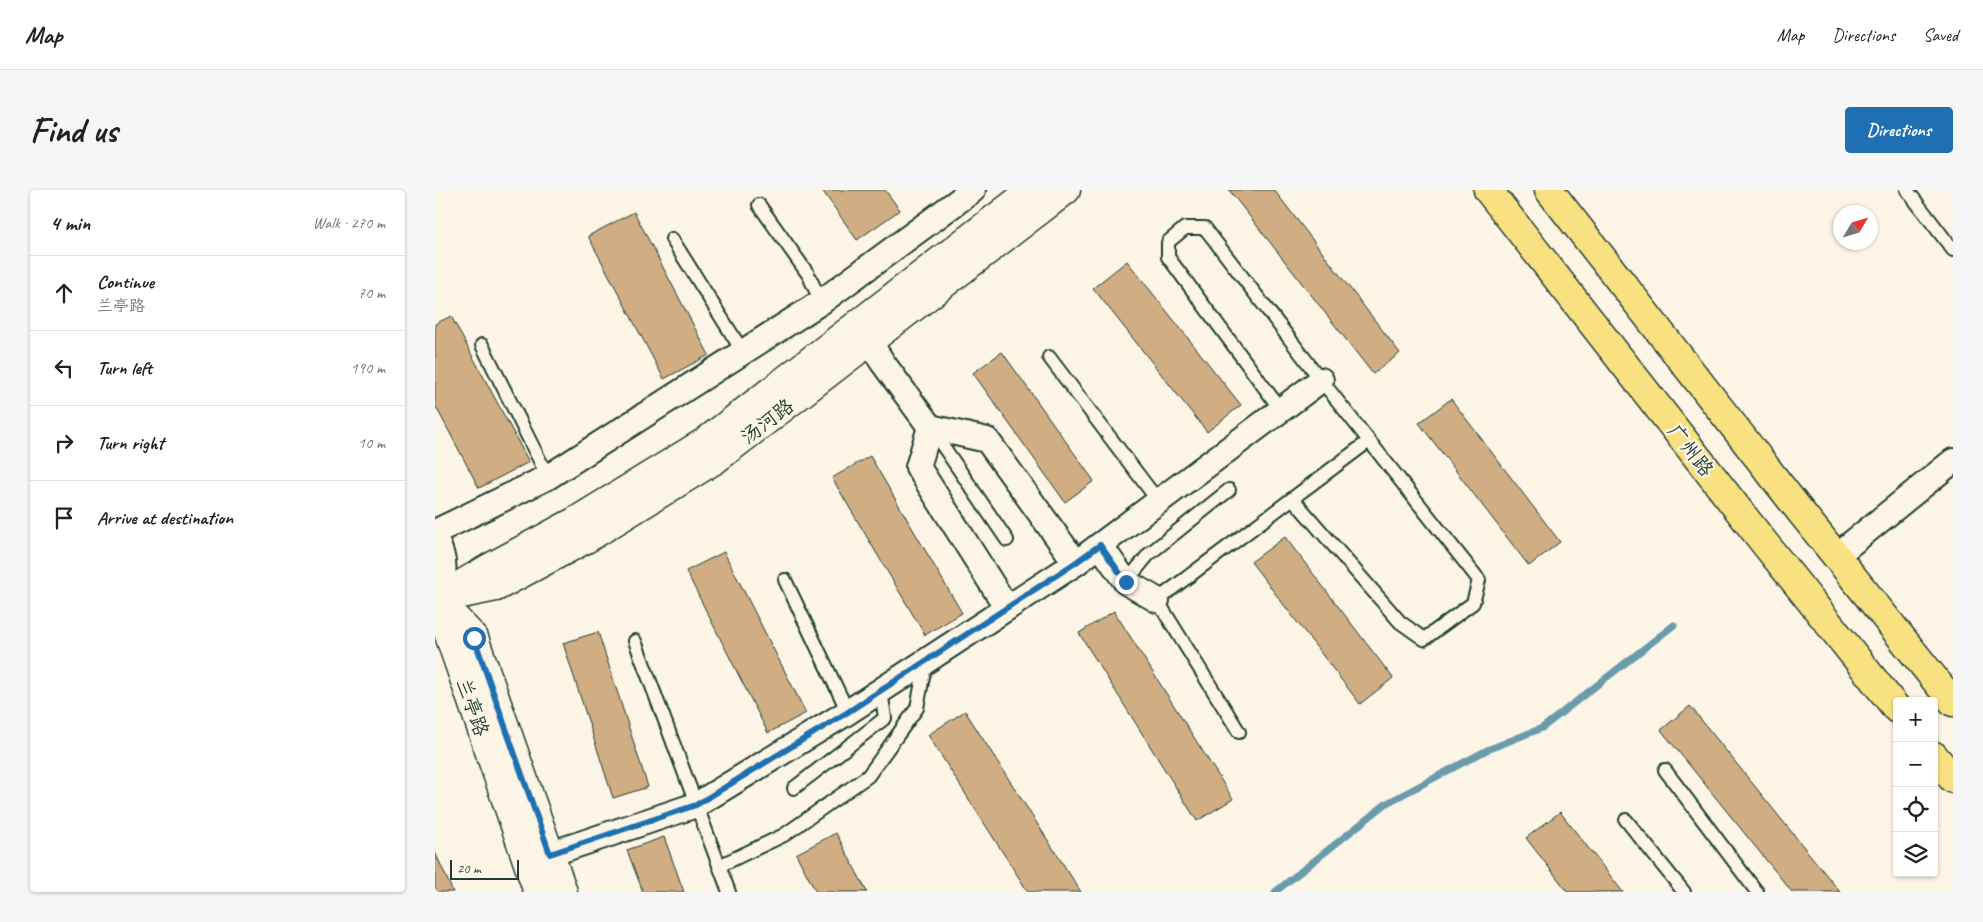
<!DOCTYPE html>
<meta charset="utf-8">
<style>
:root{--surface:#fff;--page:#f6f6f6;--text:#222;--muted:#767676;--line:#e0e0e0;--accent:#1f6fb2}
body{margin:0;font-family:Caveat,"LXGW WenKai TC",sans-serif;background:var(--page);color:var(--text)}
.controls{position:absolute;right:15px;bottom:15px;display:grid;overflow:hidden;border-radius:5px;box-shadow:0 1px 4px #0004}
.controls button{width:45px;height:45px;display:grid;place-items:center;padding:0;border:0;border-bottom:1px solid var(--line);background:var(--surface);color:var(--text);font:25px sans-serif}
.compass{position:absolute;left:1398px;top:15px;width:45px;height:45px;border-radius:50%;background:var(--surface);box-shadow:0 1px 4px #0004;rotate:52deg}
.scale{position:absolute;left:15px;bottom:12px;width:69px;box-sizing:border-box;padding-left:5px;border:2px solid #1f3d34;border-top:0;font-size:14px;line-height:18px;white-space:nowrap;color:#1f3d34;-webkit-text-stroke:4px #fcf5e5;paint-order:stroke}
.stop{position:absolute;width:15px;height:15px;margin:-11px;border:4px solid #1f6fb2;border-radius:50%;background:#fff}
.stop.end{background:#1f6fb2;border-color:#fff;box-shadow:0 1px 5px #0008}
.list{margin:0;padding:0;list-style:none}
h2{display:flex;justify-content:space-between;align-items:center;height:65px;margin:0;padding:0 20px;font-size:21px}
h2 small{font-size:16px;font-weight:400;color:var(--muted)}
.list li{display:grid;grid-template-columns:32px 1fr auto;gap:15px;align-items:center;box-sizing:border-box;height:75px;padding:0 20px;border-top:1px solid var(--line)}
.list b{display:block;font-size:19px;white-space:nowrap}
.list p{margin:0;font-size:16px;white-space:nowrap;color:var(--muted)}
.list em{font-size:16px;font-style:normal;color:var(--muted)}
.icon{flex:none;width:28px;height:28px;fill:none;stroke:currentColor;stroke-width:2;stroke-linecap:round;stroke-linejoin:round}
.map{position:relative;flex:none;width:1518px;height:702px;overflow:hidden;border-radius:5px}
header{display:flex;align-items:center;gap:30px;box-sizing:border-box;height:70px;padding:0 25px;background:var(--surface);border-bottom:1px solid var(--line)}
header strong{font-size:24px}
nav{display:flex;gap:28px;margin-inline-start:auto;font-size:18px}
.intro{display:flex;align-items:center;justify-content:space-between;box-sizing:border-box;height:120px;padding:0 30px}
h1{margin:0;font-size:35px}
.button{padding:12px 22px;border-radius:5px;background:var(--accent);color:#fff;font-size:18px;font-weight:700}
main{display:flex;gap:30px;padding:0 30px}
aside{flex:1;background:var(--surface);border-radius:5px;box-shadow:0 1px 4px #0004}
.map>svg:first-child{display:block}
</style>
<header>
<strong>Map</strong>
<nav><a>Map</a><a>Directions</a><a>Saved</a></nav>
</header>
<div class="intro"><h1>Find us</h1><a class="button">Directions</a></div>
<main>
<aside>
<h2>4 min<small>Walk · 270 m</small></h2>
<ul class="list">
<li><svg class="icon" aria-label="ahead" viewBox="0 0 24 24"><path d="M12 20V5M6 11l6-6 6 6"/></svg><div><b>Continue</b><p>兰亭路</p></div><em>70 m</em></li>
<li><svg class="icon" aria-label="left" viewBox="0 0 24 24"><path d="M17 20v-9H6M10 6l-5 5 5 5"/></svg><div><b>Turn left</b></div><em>190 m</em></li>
<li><svg class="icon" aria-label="right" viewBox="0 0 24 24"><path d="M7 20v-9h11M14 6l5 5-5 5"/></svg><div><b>Turn right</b></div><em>10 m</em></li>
<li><svg class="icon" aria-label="arrive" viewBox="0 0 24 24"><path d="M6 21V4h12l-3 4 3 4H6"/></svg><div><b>Arrive at destination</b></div></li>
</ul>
</aside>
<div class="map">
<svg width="1518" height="702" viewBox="0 0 1518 702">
<rect width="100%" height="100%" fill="#fcf5e5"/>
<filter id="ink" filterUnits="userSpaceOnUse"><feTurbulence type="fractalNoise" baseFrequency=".02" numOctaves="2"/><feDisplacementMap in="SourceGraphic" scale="10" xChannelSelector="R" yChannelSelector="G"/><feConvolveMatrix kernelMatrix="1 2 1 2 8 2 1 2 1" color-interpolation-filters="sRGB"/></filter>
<g filter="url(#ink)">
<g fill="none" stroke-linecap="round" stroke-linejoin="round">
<path stroke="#6b9bad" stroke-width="7" d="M 840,702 L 952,613 L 1052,560 L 1107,538 L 1239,435"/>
</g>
<g fill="#d1ad84" stroke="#1f3d34">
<path d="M 387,0 L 450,0 L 465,20 L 422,50 Z"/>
<path d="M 794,0 L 839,0 L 965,163 L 938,184 Z"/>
<path d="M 199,22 L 274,165 L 229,189 L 153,46 Z"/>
<path d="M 692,71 L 806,215 L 772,242 L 658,98 Z"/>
<path d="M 16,126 L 94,272 L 44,298 L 0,215 L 0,134 Z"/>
<path d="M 567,162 L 659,291 L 630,312 L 538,183 Z"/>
<path d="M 1016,209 L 1125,352 L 1094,376 L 984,233 Z"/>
<path d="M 435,266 L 527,423 L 490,445 L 397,288 Z"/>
<path d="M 850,347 L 958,488 L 925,514 L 816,372 Z"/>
<path d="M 289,362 L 371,523 L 333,543 L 251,381 Z"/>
<path d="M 679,421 L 798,609 L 762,631 L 644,443 Z"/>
<path d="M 163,442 L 213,597 L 178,608 L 128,453 Z"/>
<path d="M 1255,516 L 1405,702 L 1357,702 L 1226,540 Z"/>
<path d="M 530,521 L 646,702 L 593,702 L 493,545 Z"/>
<path d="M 1125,622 L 1188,702 L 1133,702 L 1091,648 Z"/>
<path d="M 401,643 L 432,702 L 381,702 L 361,664 Z"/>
<path d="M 229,647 L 249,702 L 208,702 L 192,660 Z"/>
<path d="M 0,662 L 18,702 L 0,702 Z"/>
</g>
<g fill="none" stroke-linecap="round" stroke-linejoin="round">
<g stroke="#1f3d34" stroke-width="16">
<g id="lane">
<path d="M 1472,0 L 1518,60"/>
<path d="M 324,15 L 373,84 L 386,112"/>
<path d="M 237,49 L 308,162"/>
<path d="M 47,155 L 113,287"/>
<path d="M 614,167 L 724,312"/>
<path d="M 846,220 L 733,67 L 733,52 L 750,38 L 770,38 L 886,190 L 1044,390 L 1038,413 L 989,449 L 965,432 L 858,309"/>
<path d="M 495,237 L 572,350"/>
<path d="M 350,390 L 413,522"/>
<path d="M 691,392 L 714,364 L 794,300"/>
<path d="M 200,451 L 294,702"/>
<path d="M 804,542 L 722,410 L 934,251"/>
<path d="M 1230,580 L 1322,702"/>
<path d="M 359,598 L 450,528 L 446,501"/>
<path d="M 1191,630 L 1249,702"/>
<path d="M 284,676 L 349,645 L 433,586 L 482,518 L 491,471"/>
</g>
</g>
<g stroke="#1f3d34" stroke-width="28">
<g id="street">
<path d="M 434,151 L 448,173 L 495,237"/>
<path d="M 0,342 L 113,287 L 386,112 L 538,0"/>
<path d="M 0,349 C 13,373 9,384 2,409 L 0,408"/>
<path d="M 665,355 L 691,392 L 722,410"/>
<path d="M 1401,366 L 1518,271"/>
<path d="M 572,418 L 483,277 L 495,237 L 552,250 L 641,373"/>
<path d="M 115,664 L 261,615 L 413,522 L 641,373 L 886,190"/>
</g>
</g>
<g stroke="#1f3d34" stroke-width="31">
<g id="secondary">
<path d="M 20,398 L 54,378 L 141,331 L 270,252 L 597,0"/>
<path d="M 2,409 L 61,397 L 151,349 L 281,269 L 631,0"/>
<path d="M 2,409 L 39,448 L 128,702"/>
<path d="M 4,416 L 103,702"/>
</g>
</g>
<g stroke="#1f3d34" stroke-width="31">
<g id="primary">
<path d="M 1053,0 L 1327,350 L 1462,519"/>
<path d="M 1114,0 L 1365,321 L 1518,512"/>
<path d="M 1499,566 L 1518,589"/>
</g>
</g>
<use href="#lane" stroke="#fcf5e5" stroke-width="12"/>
<use href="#street" stroke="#fcf5e5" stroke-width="24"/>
<use href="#secondary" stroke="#fcf5e5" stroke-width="28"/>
<use href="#primary" stroke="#f9e181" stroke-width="28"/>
</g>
</g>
<g fill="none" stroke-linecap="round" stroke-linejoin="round" filter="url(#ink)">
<path stroke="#1f6fb2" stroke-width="6" d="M 39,448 L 115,664 L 261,615 L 413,522 L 640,373 L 665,355 L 691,392"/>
</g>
<g text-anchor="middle" stroke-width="4.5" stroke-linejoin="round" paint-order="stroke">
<g font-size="20" fill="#1f3d34" stroke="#fcf5e5">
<text transform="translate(332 231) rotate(-37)" y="7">汤河路</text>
<text transform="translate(1256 260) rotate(52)" y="7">广州路</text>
<text transform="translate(38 517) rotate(71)" y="7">兰亭路</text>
</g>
</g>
</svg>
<div class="controls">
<button>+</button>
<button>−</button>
<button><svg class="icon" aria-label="locate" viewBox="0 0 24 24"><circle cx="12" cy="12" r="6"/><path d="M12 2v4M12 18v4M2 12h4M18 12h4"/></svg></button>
<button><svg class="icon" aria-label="layers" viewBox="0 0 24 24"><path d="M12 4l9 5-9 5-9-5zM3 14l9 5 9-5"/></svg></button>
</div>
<svg class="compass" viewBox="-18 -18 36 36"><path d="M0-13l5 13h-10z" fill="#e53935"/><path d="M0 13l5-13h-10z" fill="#767676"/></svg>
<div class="scale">20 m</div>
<div class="stop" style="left:39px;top:448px"></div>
<div class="stop end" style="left:691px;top:392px"></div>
</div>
</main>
